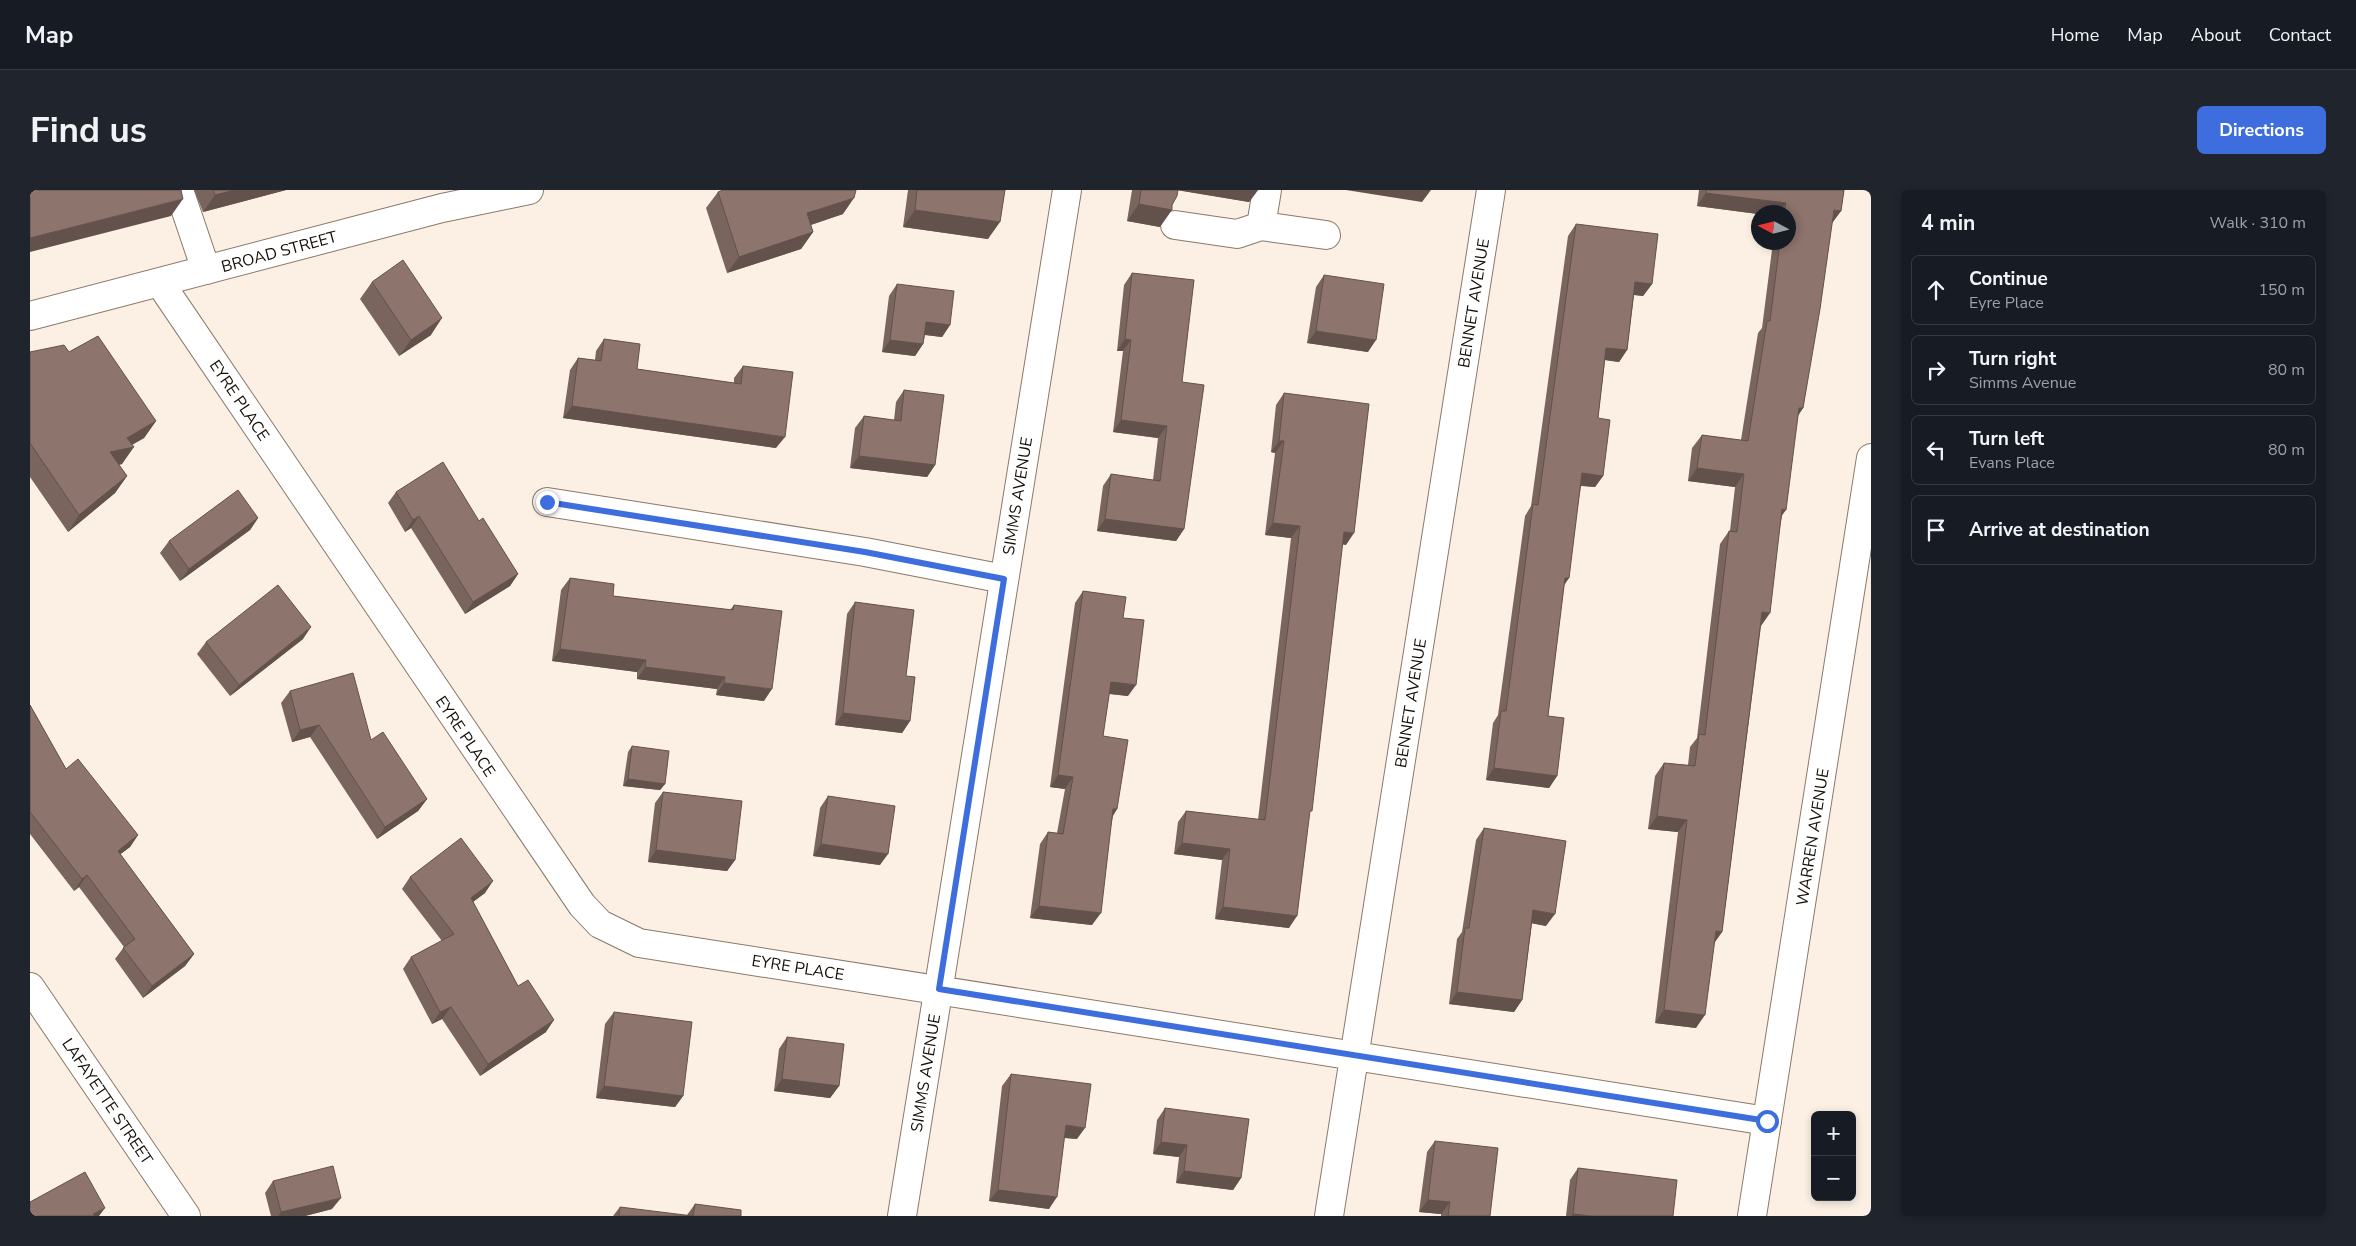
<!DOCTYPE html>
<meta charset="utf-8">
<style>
:root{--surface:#171b24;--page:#20242c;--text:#f1f3f6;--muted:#9ea1a6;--line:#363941;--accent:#3e6dde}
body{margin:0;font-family:"Nunito Sans",sans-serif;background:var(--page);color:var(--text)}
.controls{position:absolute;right:15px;bottom:15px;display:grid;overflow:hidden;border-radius:8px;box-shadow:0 2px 8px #0003}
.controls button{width:45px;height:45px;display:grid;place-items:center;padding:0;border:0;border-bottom:1px solid var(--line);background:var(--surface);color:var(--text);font:25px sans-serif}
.compass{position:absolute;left:1721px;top:15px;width:45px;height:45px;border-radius:50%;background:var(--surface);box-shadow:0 2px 8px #0003;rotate:277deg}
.stop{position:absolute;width:15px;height:15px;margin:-11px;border:4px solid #3e6dde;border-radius:50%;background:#fff}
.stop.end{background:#3e6dde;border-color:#fff;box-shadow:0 1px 5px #0008}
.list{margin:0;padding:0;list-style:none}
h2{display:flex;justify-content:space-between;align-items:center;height:65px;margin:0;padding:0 20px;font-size:21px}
h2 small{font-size:16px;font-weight:400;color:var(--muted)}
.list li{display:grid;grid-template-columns:32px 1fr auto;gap:15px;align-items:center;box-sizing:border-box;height:70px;margin:0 10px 10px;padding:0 10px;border:1px solid var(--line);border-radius:8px}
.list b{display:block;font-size:19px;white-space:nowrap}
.list p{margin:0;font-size:16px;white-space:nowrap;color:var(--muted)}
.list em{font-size:16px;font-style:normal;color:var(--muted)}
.icon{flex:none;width:28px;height:28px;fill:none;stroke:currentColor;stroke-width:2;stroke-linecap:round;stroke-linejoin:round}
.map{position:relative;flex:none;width:1841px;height:1026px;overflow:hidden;border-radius:8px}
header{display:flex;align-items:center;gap:30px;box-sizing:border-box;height:70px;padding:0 25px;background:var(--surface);border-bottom:1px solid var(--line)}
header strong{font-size:24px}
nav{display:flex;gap:28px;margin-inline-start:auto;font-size:18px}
.intro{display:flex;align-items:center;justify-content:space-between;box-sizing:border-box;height:120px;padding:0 30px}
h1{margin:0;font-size:35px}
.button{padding:12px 22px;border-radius:8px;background:var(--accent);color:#fff;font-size:18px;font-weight:700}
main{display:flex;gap:30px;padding:0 30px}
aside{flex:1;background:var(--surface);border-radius:8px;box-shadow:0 2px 8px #0003}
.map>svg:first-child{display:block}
</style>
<header>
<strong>Map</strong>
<nav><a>Home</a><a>Map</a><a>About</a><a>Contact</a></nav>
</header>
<div class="intro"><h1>Find us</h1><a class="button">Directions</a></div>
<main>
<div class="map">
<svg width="1841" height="1026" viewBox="0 0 1841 1026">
<rect width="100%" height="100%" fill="#fcf0e4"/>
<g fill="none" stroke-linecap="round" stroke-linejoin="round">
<g stroke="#8b7968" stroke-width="30">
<g id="minor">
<path d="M 149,0 L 176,80"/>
<path d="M 1145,35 L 1207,44 L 1231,36 L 1237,0"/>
<path d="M 1231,36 L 1296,45"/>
<path d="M 130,93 L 552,715 L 570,734 L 609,753 L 1737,931"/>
<path d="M 0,126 L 412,18 L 499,0"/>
<path d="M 517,312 L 835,362 L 974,389"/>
<path d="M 0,797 L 156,1026"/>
<path d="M 872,1026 L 1037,0"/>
<path d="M 1299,1026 L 1461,0"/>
<path d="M 1722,1026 L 1841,268"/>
</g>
</g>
<use href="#minor" stroke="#fff" stroke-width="28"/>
</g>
<g fill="#79645e">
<path d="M 164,0 L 256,0 L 173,22 Z"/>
<path d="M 878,0 L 975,0 L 958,49 L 873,37 Z"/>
<path d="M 1102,0 L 1228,0 L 1219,12 L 1148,0 L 1142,15 L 1130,37 L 1097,31 Z"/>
<path d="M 1669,0 L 1814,0 L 1811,21 L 1802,33 L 1773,218 L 1768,226 L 1752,326 L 1731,436 L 1692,742 L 1684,752 L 1666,838 L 1625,833 L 1648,642 L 1618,639 L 1625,586 L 1634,573 L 1658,575 L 1660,557 L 1667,548 L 1690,354 L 1699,341 L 1700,341 L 1705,297 L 1658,291 L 1662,258 L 1672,245 L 1711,250 L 1728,143 L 1732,138 L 1743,52 L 1758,52 L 1758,22 L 1728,22 L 1728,24 L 1667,16 Z"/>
<path d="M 688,2 L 813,24 L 781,35 L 783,42 L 771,59 L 697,83 L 676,18 Z"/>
<path d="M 1546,34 L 1622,94 L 1613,106 L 1604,105 L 1597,160 L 1589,172 L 1575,170 L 1568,228 L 1573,286 L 1565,297 L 1551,296 L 1534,396 L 1518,526 L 1527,586 L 1519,598 L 1456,590 L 1463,533 L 1468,525 L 1495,326 L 1501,316 L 1538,46 Z"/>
<path d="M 1102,83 L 1152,192 L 1154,339 L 1146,351 L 1067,341 L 1073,296 L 1081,284 L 1123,290 L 1128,248 L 1083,242 L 1093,161 L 1087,161 L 1094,95 Z"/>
<path d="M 1294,85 L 1338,162 L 1277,153 L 1286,97 Z"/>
<path d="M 342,92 L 401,145 L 369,166 L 330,109 Z"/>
<path d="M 867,94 L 920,135 L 912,147 L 895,145 L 893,154 L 885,166 L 852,162 L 859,106 Z"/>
<path d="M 574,149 L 607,179 L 704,193 L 704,188 L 713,176 L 746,258 L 533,228 L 540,180 L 548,168 L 565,170 L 566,161 Z"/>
<path d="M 0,162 L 39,162 L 126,231 L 114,248 L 102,255 L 92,274 L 89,275 L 97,286 L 85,303 L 38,342 L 0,287 Z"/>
<path d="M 874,200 L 905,275 L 897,287 L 820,278 L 825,238 L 834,226 L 864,230 L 866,212 Z"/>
<path d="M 1254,203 L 1316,355 L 1312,354 L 1279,625 L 1259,738 L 1185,729 L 1192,670 L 1144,664 L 1148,632 L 1156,621 L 1228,630 L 1261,348 L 1235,345 L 1245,263 L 1241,262 L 1246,215 Z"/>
<path d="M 366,302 L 449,331 L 488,384 L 480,396 L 435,424 L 381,338 L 375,342 L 358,313 Z"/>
<path d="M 228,328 L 220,340 L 150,391 L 130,363 L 139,351 Z"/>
<path d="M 540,388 L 583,406 L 700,420 L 704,415 L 734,511 L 686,505 L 687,499 L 607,489 L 607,482 L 522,471 L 531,400 Z"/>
<path d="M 1053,401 L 1093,428 L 1098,506 L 1079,504 L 1073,546 L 1087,619 L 1083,626 L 1062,735 L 1000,728 L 1010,654 L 1018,642 L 1027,643 L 1035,599 L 1020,597 L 1045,413 Z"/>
<path d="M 825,412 L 876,486 L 880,531 L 872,543 L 805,535 L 817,424 Z"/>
<path d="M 273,449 L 200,506 L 167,464 L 176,452 Z"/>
<path d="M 260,501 L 341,550 L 397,609 L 388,621 L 347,649 L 280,547 L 262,552 L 251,513 Z"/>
<path d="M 0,515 L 36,579 L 108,645 L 100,657 L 90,664 L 164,764 L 155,776 L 113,808 L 85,769 L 94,757 L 49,697 L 44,701 L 0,644 Z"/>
<path d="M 602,556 L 635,594 L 630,600 L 593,596 L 598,562 Z"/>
<path d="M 633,602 L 705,670 L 697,681 L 618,672 L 625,613 Z"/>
<path d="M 798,606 L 850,675 L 783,666 L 790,618 Z"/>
<path d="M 1454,638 L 1516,736 L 1502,733 L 1492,810 L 1484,822 L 1419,814 L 1427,749 L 1432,742 L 1446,650 Z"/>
<path d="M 380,687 L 455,703 L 443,712 L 488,796 L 516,842 L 450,886 L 412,829 L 402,834 L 373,779 L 381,767 L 412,751 L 372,699 Z"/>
<path d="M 584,822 L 653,906 L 645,917 L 566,908 L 575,834 Z"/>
<path d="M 757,847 L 809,896 L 800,908 L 744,901 L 749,859 Z"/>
<path d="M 981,884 L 1047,949 L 1034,948 L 1019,1019 L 959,1011 L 972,896 Z"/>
<path d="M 1135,918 L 1211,988 L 1203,1000 L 1146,993 L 1149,967 L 1123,964 L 1127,930 Z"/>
<path d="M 1405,951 L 1460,1026 L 1411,1026 L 1411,1024 L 1389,1022 L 1397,962 Z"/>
<path d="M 1548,978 L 1643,1026 L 1536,1026 L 1540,990 Z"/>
<path d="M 243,991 L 302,1019 L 275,1026 L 241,1026 L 235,1003 Z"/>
<path d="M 665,1014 L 711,1026 L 589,1026 L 657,1025 Z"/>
<path d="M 590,1017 L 589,1026 L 583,1026 Z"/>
</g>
<g fill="#63514c">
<path d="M 205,0 L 256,0 L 173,22 L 185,5 Z"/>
<path d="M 1146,0 L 1228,0 L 1219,12 Z"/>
<path d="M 1316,0 L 1401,0 L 1392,12 Z"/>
<path d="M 1676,3 L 1756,13 L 1749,22 L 1728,22 L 1728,24 L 1667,16 Z"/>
<path d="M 824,8 L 813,24 L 765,40 L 777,23 Z"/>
<path d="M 153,9 L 141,26 L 0,62 L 0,48 Z"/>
<path d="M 1109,14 L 1142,20 L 1130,37 L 1097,31 Z"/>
<path d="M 885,20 L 970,32 L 958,49 L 873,37 Z"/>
<path d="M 1804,20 L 1811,21 L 1802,33 Z"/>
<path d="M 783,42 L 771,59 L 697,83 L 709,67 Z"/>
<path d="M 1605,92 L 1622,94 L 1613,106 L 1597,104 Z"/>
<path d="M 412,128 L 401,145 L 369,166 L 381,150 Z"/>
<path d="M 896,132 L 920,135 L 912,147 L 888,144 Z"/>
<path d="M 1286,141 L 1346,150 L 1338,162 L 1277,153 Z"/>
<path d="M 1095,149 L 1101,150 L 1093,161 L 1087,161 Z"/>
<path d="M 860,150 L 893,154 L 885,166 L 852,162 Z"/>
<path d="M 1576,158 L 1597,160 L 1589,172 L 1568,169 Z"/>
<path d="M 542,216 L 755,247 L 746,258 L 533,228 Z"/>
<path d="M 1769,218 L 1773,218 L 1764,231 Z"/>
<path d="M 1091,230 L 1137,236 L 1128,248 L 1083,242 Z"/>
<path d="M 126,231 L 114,248 L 94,259 L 104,257 L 92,274 L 68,279 L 80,262 L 97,248 Z"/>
<path d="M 1249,251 L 1254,251 L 1245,263 L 1241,262 Z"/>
<path d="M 829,266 L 905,275 L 897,287 L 820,278 Z"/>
<path d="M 1667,278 L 1714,284 L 1705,297 L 1658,291 Z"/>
<path d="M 1552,283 L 1573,286 L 1565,297 L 1544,295 Z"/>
<path d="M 97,286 L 85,303 L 38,342 L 49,325 Z"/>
<path d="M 1752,319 L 1756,320 L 1747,332 Z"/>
<path d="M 389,326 L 381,338 L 375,342 L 383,330 Z"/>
<path d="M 228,328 L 220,340 L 150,391 L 159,379 Z"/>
<path d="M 1075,329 L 1154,339 L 1146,351 L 1067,341 Z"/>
<path d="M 1243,333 L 1270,336 L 1261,348 L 1235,345 Z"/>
<path d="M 1314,342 L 1324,343 L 1316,355 L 1306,353 Z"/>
<path d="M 488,384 L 480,396 L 435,424 L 443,412 Z"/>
<path d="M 1535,388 L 1539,388 L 1531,400 Z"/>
<path d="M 1732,422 L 1740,423 L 1731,436 Z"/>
<path d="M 281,437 L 273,449 L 200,506 L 209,495 Z"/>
<path d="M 530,459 L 616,470 L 607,482 L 522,471 Z"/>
<path d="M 615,477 L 695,487 L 687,499 L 607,489 Z"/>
<path d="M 1081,492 L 1106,495 L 1098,506 L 1073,503 Z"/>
<path d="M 694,493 L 742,499 L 734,511 L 686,505 Z"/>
<path d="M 813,523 L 880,531 L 872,543 L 805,535 Z"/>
<path d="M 289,535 L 280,547 L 262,552 L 270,540 Z"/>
<path d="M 1464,578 L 1527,586 L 1519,598 L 1456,590 Z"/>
<path d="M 1028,585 L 1043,587 L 1035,599 L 1020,597 Z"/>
<path d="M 598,589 L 635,594 L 630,600 L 593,596 Z"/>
<path d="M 397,609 L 388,621 L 347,649 L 355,637 Z"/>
<path d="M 1083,619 L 1087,619 L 1079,631 Z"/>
<path d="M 1627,626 L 1657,630 L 1648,642 L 1618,639 Z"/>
<path d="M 108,645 L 100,657 L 79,673 L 88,661 Z"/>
<path d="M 1152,653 L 1200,659 L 1192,670 L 1144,664 Z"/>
<path d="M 791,654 L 858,664 L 850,675 L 783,666 Z"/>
<path d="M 626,660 L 705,670 L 697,681 L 618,672 Z"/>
<path d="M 57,685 L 49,697 L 44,701 L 52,689 Z"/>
<path d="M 463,691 L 455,703 L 433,719 L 441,708 Z"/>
<path d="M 1009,716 L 1071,723 L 1062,735 L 1000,728 Z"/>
<path d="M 1193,717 L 1267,726 L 1259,738 L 1185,729 Z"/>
<path d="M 1503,720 L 1525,724 L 1516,736 L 1495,732 Z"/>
<path d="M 1686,741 L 1692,742 L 1683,755 Z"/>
<path d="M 164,764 L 155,776 L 113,808 L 122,796 Z"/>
<path d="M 1427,802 L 1492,810 L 1484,822 L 1419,814 Z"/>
<path d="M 421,817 L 412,829 L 402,834 L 410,822 Z"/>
<path d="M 1634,820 L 1675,825 L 1666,838 L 1625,833 Z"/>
<path d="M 524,830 L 516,842 L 450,886 L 458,874 Z"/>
<path d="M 752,889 L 809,896 L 800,908 L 744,901 Z"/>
<path d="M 574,896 L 653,906 L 645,917 L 566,908 Z"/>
<path d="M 1036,935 L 1055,938 L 1047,949 L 1028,947 Z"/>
<path d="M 1131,952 L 1157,955 L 1149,967 L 1123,964 Z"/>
<path d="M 1154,981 L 1211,988 L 1203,1000 L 1146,993 Z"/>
<path d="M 968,1000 L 1027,1007 L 1019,1019 L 959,1011 Z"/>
<path d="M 311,1008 L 302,1019 L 275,1026 L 248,1026 L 251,1022 Z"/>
<path d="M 1398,1010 L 1420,1012 L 1411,1024 L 1389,1022 Z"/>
<path d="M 75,1018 L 69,1026 L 62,1026 L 63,1024 Z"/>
<path d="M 1543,1024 L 1561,1026 L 1541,1026 Z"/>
</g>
<g fill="#8d746d" stroke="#63514c">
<path d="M 0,0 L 151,0 L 153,9 L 0,48 Z"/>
<path d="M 183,0 L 205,0 L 185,5 Z"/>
<path d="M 693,0 L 826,0 L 824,8 L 777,23 L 783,42 L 709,67 L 688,2 Z"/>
<path d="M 887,0 L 975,0 L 970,32 L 885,20 Z"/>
<path d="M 1111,0 L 1148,0 L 1147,6 L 1142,15 L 1142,20 L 1109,14 Z"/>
<path d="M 1676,0 L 1814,0 L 1811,21 L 1804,20 L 1790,119 L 1773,218 L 1769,218 L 1756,320 L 1752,319 L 1740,423 L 1732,422 L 1692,742 L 1686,741 L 1675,825 L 1634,820 L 1657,630 L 1627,626 L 1634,573 L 1665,576 L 1669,544 L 1675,545 L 1699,341 L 1707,342 L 1714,284 L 1667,278 L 1672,245 L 1718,251 L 1737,131 L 1740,131 L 1750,52 L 1758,52 L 1758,22 L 1754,22 L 1756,13 L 1676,3 Z"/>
<path d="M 1546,34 L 1628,44 L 1622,94 L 1605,92 L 1597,160 L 1576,158 L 1568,228 L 1580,230 L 1573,286 L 1552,283 L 1539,388 L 1535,388 L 1518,526 L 1534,528 L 1527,586 L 1464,578 L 1471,521 L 1476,521 L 1503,314 L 1508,315 Z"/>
<path d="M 373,70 L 412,128 L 381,150 L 342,92 Z"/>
<path d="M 1102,83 L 1164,90 L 1152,192 L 1174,195 L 1154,339 L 1075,329 L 1081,284 L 1130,291 L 1137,236 L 1091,230 L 1101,150 L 1095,149 Z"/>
<path d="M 1294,85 L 1354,94 L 1346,150 L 1286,141 Z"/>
<path d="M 867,94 L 924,101 L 920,135 L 896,132 L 893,154 L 860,150 Z"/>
<path d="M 68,146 L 126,231 L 97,248 L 104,257 L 80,262 L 97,286 L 49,325 L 0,253 L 0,162 L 34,155 L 39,162 Z"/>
<path d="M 574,149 L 610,154 L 607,179 L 711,194 L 713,176 L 763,182 L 755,247 L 542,216 L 548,168 L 571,171 Z"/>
<path d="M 874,200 L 914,205 L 905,275 L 829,266 L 834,226 L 871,231 Z"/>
<path d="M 1254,203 L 1339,214 L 1324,343 L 1314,342 L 1282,621 L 1280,621 L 1267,726 L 1193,717 L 1200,659 L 1152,653 L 1156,621 L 1235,630 L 1270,336 L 1243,333 L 1254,251 L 1249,251 Z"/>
<path d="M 413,272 L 449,331 L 453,328 L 488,384 L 443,412 L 389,326 L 383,330 L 366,302 Z"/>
<path d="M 208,300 L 228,328 L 159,379 L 139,351 Z"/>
<path d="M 540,388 L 584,394 L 583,406 L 703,420 L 704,415 L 752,421 L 742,499 L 694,493 L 695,487 L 615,477 L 616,470 L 530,459 Z"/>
<path d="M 248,395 L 281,437 L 209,495 L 176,452 Z"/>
<path d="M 1053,401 L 1096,407 L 1093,428 L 1114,430 L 1106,495 L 1081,492 L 1073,546 L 1098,550 L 1087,619 L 1083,619 L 1071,723 L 1009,716 L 1018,642 L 1033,644 L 1043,587 L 1028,585 Z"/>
<path d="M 825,412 L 884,420 L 876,486 L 885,487 L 880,531 L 813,523 Z"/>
<path d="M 323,483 L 341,550 L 353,542 L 397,609 L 355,637 L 289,535 L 270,540 L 260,501 Z"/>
<path d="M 0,515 L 36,579 L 48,569 L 108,645 L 88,661 L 164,764 L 122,796 L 93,758 L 105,749 L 57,685 L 52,689 L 0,622 Z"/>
<path d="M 602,556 L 639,561 L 635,594 L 598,589 Z"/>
<path d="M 633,602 L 712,611 L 705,670 L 626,660 Z"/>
<path d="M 798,606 L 865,616 L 858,664 L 791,654 Z"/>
<path d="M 1454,638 L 1536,651 L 1525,724 L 1503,720 L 1492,810 L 1427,802 L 1435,738 L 1439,738 Z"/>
<path d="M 431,648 L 463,691 L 441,708 L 488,796 L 498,790 L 524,830 L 458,874 L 421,817 L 410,822 L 381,767 L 424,744 L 380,687 Z"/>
<path d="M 584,822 L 662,832 L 653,906 L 574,896 Z"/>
<path d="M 757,847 L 814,854 L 809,896 L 752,889 Z"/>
<path d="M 981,884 L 1061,894 L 1055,938 L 1036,935 L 1027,1007 L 968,1000 Z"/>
<path d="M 1135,918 L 1219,929 L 1211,988 L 1154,981 L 1157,955 L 1131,952 Z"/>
<path d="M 1405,951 L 1468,958 L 1460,1026 L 1418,1026 L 1420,1012 L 1398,1010 Z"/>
<path d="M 303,976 L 311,1008 L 251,1022 L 243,991 Z"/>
<path d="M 1548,978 L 1647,990 L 1643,1026 L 1561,1026 L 1543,1024 Z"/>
<path d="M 55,982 L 75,1018 L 63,1024 L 65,1026 L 0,1026 L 0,1012 Z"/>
<path d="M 665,1014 L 711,1020 L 711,1026 L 589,1026 L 590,1017 L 663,1026 Z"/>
</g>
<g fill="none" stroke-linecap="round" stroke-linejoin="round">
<path stroke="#3e6dde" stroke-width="6" d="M 517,312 L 835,362 L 974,389 L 909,799 L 1737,931"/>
</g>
<g text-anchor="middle" stroke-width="4.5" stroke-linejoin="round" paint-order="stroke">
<g font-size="16" fill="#140e07" stroke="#fff">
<text transform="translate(249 61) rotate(-15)" y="6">BROAD STREET</text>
<text transform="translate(1443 113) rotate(-81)" y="6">BENNET AVENUE</text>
<text transform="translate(210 210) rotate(56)" y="6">EYRE PLACE</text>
<text transform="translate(987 306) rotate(-81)" y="6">SIMMS AVENUE</text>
<text transform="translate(1380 513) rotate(-81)" y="6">BENNET AVENUE</text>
<text transform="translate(436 546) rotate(56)" y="6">EYRE PLACE</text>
<text transform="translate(1782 647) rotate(-81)" y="6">WARREN AVENUE</text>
<text transform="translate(768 777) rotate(9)" y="6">EYRE PLACE</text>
<text transform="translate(895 883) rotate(-81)" y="6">SIMMS AVENUE</text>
<text transform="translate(78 911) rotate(56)" y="6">LAFAYETTE STREET</text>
</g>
</g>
</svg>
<div class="controls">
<button>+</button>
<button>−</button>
</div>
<svg class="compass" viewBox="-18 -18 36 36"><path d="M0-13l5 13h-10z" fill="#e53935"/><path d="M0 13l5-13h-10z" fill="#9ea1a6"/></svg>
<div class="stop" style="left:1737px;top:931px"></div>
<div class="stop end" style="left:517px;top:312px"></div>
</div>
<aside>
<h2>4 min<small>Walk · 310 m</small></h2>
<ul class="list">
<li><svg class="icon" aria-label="ahead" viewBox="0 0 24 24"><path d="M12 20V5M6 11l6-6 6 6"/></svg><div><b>Continue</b><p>Eyre Place</p></div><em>150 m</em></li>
<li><svg class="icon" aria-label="right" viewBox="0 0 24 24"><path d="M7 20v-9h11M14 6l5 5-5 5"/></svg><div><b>Turn right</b><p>Simms Avenue</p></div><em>80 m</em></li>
<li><svg class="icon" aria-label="left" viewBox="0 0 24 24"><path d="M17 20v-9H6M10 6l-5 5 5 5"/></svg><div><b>Turn left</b><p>Evans Place</p></div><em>80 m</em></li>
<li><svg class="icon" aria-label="arrive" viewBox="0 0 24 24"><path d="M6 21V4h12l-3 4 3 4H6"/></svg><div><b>Arrive at destination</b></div></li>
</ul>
</aside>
</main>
